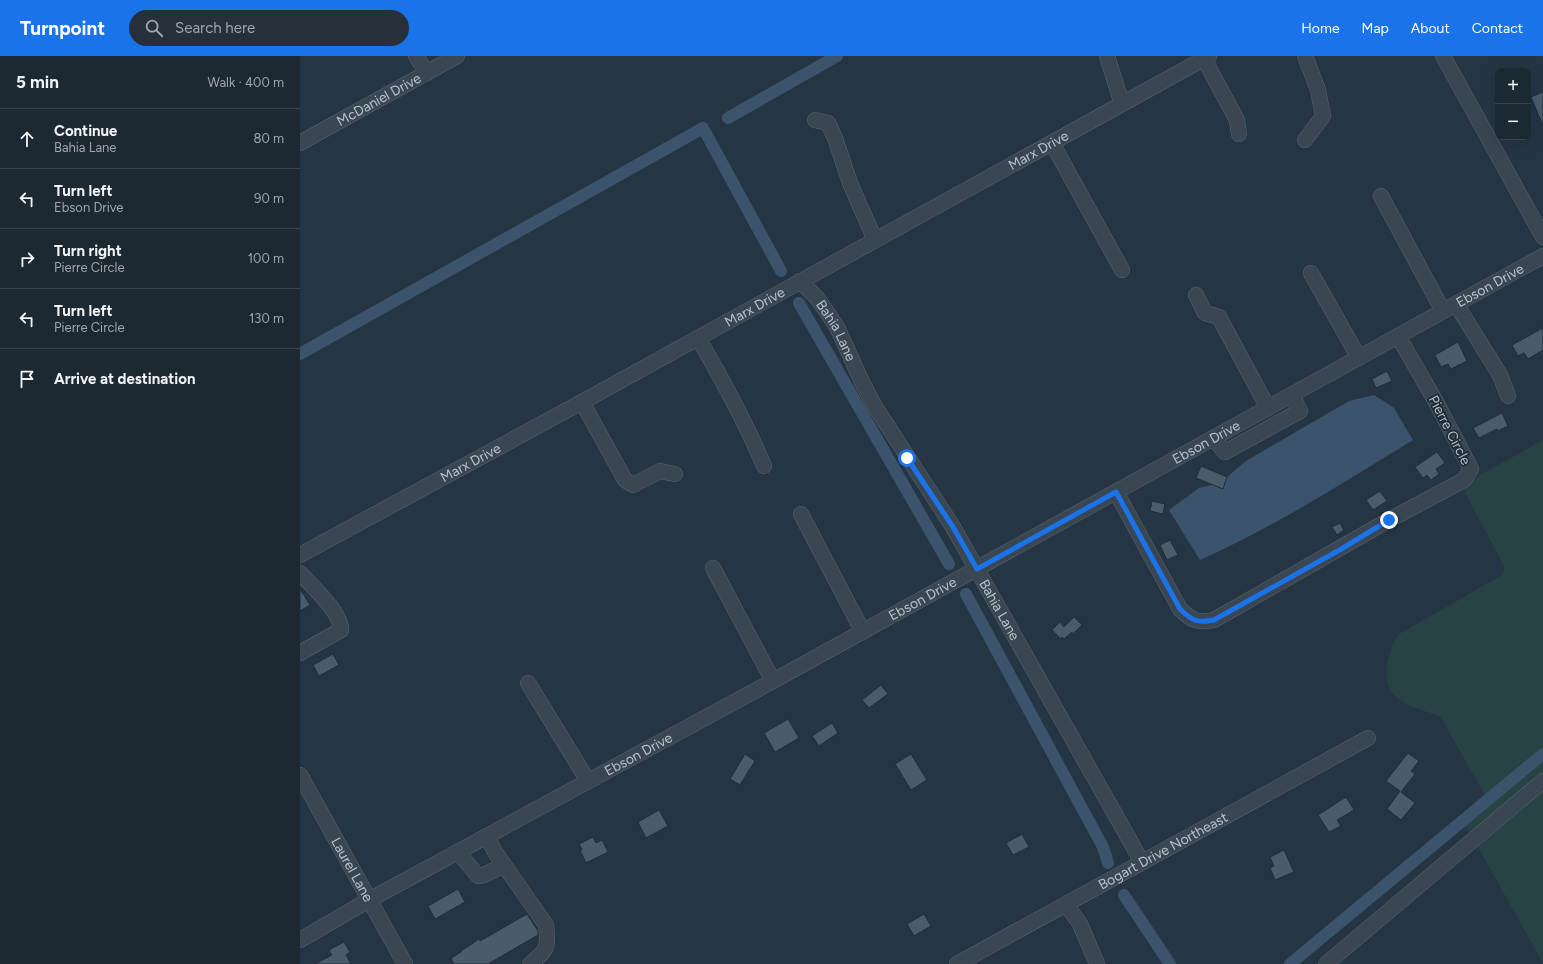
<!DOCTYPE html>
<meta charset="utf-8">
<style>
:root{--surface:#1c2832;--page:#25303a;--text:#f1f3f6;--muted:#a0a6ac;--line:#3a444d;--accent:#1a73e8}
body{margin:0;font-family:Figtree,sans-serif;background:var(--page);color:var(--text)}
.controls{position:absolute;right:12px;top:12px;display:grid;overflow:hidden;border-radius:8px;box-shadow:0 4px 16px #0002}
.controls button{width:36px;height:36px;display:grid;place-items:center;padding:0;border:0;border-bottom:1px solid var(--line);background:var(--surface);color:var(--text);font:20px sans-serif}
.stop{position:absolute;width:12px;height:12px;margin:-9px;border:3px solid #1a73e8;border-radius:50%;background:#fff}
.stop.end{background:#1a73e8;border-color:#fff;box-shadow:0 1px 4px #0008}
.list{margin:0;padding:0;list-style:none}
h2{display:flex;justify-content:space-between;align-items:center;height:52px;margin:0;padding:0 16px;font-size:17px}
h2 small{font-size:13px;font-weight:400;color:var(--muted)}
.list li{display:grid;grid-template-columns:26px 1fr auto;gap:12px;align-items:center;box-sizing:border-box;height:60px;padding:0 16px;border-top:1px solid var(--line)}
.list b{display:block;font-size:15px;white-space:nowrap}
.list p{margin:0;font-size:13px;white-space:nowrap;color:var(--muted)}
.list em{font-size:13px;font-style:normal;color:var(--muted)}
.icon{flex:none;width:22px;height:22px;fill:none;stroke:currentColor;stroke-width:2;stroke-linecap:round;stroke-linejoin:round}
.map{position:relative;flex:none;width:1243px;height:908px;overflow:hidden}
header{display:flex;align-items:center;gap:24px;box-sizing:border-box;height:56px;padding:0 20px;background:var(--accent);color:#fff}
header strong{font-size:19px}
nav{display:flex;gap:22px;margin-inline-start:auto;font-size:14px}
.search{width:280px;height:36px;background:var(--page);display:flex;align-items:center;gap:10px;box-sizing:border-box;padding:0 14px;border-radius:22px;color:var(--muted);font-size:15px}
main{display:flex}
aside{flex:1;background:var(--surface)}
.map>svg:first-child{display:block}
</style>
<header>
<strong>Turnpoint</strong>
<div class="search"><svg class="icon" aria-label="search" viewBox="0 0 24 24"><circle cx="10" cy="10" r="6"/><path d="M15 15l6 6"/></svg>Search here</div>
<nav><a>Home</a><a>Map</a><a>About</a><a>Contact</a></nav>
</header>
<main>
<aside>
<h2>5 min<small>Walk · 400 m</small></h2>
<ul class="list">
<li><svg class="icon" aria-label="ahead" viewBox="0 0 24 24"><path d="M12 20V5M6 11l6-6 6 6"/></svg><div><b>Continue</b><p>Bahia Lane</p></div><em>80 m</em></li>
<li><svg class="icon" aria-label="left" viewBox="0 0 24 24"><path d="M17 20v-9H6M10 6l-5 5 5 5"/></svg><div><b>Turn left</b><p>Ebson Drive</p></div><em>90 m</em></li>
<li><svg class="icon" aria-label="right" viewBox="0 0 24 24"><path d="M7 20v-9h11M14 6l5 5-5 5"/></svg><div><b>Turn right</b><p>Pierre Circle</p></div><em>100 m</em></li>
<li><svg class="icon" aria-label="left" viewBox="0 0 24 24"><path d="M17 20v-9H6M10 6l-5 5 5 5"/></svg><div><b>Turn left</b><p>Pierre Circle</p></div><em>130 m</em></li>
<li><svg class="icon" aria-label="arrive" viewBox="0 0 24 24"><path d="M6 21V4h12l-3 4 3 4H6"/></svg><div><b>Arrive at destination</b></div></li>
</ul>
</aside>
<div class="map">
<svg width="1243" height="908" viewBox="0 0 1243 908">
<rect width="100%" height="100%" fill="#263543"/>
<path fill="#284344" d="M 1243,384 L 1243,907 L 1161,761 L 1185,739 L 1140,660 C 1113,651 1081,646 1087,609 C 1089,598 1092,587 1099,578 L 1202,519 L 1205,512 L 1164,435 L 1166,427 Z"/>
<path fill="#3b546c" d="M 1074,339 L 1094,352 L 1113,384 C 1043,427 974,471 900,504 L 869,454 L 899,432 L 920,427 L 946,405 L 1049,345 Z"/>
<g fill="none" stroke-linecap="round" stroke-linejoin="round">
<g stroke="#3b546c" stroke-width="12">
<path d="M 428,62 L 537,0"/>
<path d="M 499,247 L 649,508"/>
<path d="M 0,298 L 403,72 L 481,215"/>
<path d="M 666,538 L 803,791 L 808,807"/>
<path d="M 824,839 L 870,908"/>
<path d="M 990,908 L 1243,698"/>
</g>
</g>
<g fill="#4a5b69" stroke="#212e3a">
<path d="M 1243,36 L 1243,70 L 1231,41 Z"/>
<path d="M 1243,272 L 1243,294 L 1228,303 L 1224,297 L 1218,300 L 1212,289 Z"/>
<path d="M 1158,286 L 1167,305 L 1151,313 L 1148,308 L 1141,311 L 1135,299 Z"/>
<path d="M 1087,315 L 1092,325 L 1076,332 L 1072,323 Z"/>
<path d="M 1202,357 L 1208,370 L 1198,375 L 1197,373 L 1179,382 L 1173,372 Z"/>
<path d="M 1137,396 L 1145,407 L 1136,413 L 1139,418 L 1131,424 L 1127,419 L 1123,422 L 1115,411 Z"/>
<path d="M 901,410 L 927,421 L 923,433 L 896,422 Z"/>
<path d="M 1080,435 L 1087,445 L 1073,454 L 1066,444 Z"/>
<path d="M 852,445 L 865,448 L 863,458 L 850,455 Z"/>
<path d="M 1040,467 L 1044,474 L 1037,479 L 1032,471 Z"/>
<path d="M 870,484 L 878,499 L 867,504 L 860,489 Z"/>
<path d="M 0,533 L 10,549 L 0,555 Z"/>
<path d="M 774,561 L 782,569 L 773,578 L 772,576 L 764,583 L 762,581 L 761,583 L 752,574 L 760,566 L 764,571 Z"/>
<path d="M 33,598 L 39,609 L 19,620 L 13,609 Z"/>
<path d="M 581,629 L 588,638 L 569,652 L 562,644 Z"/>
<path d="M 488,663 L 499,682 L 475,696 L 464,677 Z"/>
<path d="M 532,667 L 538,677 L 519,690 L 512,680 Z"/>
<path d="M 1108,697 L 1119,705 L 1111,715 L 1115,718 L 1101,736 L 1115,747 L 1101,764 L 1087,753 L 1100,735 L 1086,725 Z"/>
<path d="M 445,698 L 455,705 L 440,729 L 430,723 Z"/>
<path d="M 611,698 L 627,724 L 611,734 L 595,708 Z"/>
<path d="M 1046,741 L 1054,754 L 1037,764 L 1041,770 L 1029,776 L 1018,759 Z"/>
<path d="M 359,754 L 368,770 L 346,782 L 338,766 Z"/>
<path d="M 722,778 L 729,791 L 713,799 L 706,787 Z"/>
<path d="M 293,781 L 296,787 L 302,784 L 308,796 L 286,807 L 280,794 L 282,794 L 279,788 Z"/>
<path d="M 984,794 L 994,816 L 975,824 L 970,812 L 974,810 L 970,801 Z"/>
<path d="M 158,833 L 165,846 L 135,863 L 128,850 Z"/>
<path d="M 227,858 L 238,875 L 238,879 L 188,908 L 154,908 L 151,902 L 161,896 L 161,895 L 179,883 L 180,885 Z"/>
<path d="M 624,858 L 631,870 L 614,880 L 607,868 Z"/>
<path d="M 44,886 L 50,896 L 46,899 L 51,908 L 15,908 L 32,899 L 29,894 Z"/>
</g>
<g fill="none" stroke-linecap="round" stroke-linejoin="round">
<g stroke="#596570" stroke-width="16">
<g id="minor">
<path d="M 116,0 L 127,17"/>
<path d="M 807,0 L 822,48"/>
<path d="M 1005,0 L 1018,34 L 1023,60 L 1005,84"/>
<path d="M 1143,0 L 1243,181"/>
<path d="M 904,3 L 937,64 L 939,78"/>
<path d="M 515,64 L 528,67 L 535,82 L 550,127 L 575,184"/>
<path id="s1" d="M 0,87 L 157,0"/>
<path d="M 752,87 L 822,214"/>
<path d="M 1081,140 L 1143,255"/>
<path d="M 1011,217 L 1059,302"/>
<path id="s2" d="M 500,225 L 518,243 L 537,271 L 563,328 L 574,349 L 653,471 L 842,806"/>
<path d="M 896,239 L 905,257 L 919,261 L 968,352"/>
<path d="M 1156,248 L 1200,319 L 1208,340"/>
<path d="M 398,282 C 422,323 445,365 464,410"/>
<path d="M 282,346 L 325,424 L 333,429 L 360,415 L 375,418"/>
<path d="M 913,382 L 925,396 L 1000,355 L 992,339"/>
<path d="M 816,436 L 880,553 C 892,565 898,567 914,564 L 1089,464 L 1164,424 L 1171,413 L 1136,346 L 1098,280"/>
<path d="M 501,458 L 563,576"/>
<path id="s3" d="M 0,499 L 282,346 L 909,0"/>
<path d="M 413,512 L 473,625"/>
<path d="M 0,517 C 12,530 41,556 41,574 L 0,597"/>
<path d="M 228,627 L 288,725"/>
<path id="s4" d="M 0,719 L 105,908"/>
<path d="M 187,780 L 195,796 L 246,869 C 249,891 247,895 230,908"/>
<path d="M 158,796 L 178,820 L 184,819 L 204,809"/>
<path d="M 766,848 L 780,868 L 797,908"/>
<path id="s5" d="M 0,884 L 69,844 L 473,625 L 1243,200"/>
<path id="s6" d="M 657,908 L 1068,682"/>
<path d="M 1026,908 L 1243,725"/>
</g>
</g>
<use href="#minor" stroke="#3a4752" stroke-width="15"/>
</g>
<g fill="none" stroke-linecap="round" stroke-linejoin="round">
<path stroke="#1a73e8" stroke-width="5" d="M 607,402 L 653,471 L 677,513 L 816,436 L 880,553 C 892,565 897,567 914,564 L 1043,492 L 1089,464"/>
</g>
<g text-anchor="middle" stroke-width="3.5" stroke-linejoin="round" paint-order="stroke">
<g font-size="14" fill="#b8c2cc" stroke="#1f2c38">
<text dy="5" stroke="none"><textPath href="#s1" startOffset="90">McDaniel Drive</textPath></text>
<text dy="5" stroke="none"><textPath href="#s3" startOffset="842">Marx Drive</textPath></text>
<text dy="5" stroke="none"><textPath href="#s5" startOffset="1358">Ebson Drive</textPath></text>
<text dy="5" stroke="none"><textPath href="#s3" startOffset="518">Marx Drive</textPath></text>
<text dy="5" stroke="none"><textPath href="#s2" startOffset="62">Bahia Lane</textPath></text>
<text transform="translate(1150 374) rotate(63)" y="5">Pierre Circle</text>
<text dy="5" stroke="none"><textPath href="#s5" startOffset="1034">Ebson Drive</textPath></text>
<text dy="5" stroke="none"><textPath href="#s3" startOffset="194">Marx Drive</textPath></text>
<text dy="5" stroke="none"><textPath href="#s5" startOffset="710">Ebson Drive</textPath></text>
<text dy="5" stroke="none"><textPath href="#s2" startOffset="386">Bahia Lane</textPath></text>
<text dy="5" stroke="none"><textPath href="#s5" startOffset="386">Ebson Drive</textPath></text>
<text dy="5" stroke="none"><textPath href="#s6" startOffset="235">Bogart Drive Northeast</textPath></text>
<text dy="5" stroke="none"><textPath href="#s4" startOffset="108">Laurel Lane</textPath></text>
</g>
</g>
</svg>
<div class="controls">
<button>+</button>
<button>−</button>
</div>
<div class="stop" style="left:607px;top:402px"></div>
<div class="stop end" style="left:1089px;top:464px"></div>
</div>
</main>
